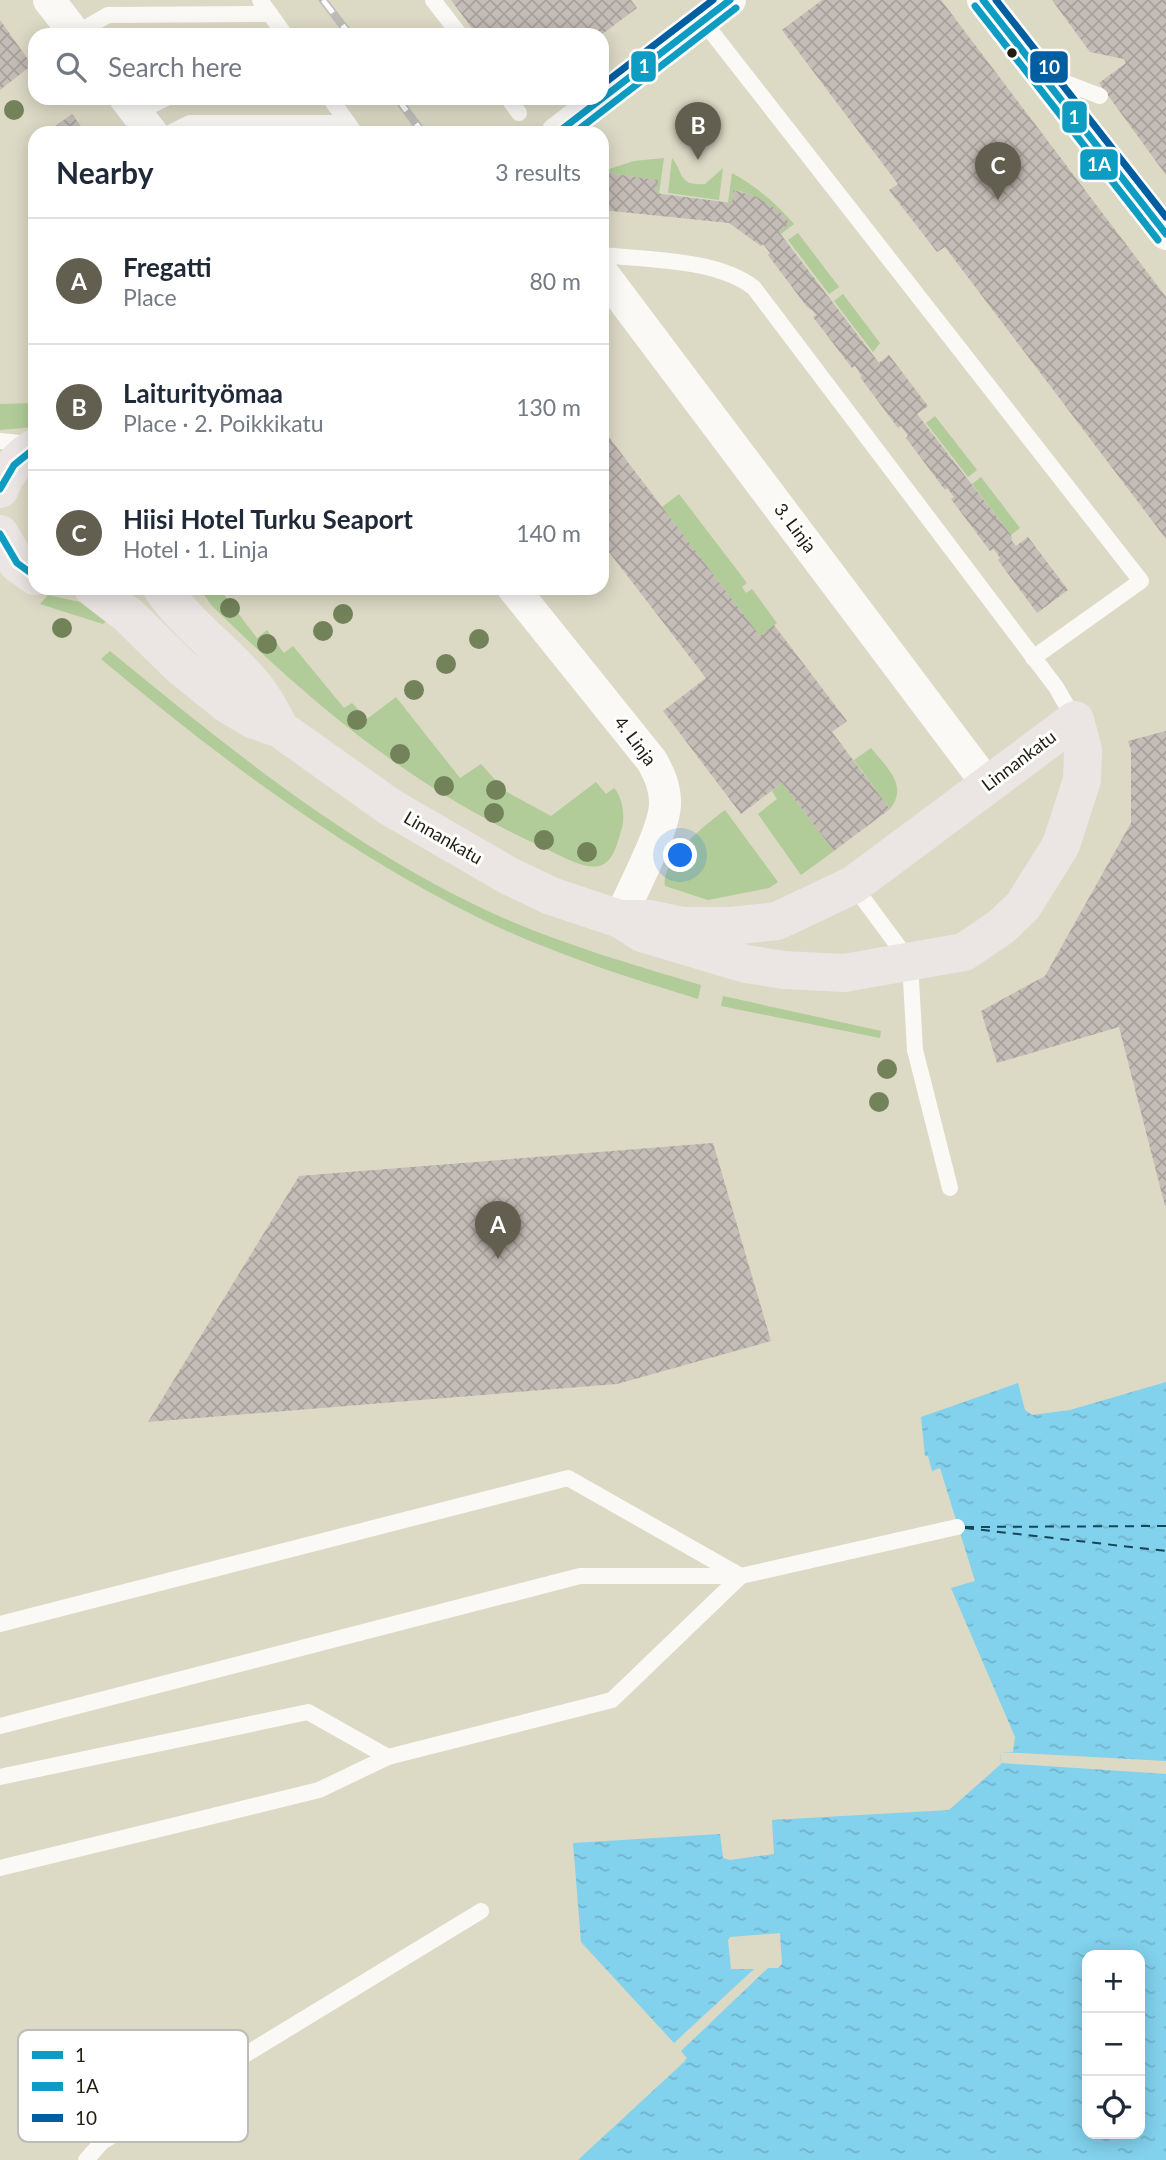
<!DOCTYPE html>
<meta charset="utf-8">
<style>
:root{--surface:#fff;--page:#f6f6f7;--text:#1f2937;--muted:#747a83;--line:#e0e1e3;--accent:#625f50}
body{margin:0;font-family:Lato,sans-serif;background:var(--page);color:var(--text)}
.controls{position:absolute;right:21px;bottom:21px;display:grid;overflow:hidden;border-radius:14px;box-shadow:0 4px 18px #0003}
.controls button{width:63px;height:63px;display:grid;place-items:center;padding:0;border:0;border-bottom:2px solid var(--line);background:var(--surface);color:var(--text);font:35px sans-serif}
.you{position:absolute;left:681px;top:856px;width:24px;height:24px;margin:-18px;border:5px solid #fff;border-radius:50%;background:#1a73e8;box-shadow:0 0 0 10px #1a73e833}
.badge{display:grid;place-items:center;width:46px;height:46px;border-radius:50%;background:var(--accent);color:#fff;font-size:23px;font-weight:700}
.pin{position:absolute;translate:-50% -58px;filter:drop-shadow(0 2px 4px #0008)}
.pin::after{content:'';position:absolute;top:37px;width:24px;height:21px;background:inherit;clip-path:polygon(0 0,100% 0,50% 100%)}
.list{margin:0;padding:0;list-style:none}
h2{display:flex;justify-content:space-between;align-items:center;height:91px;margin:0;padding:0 28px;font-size:30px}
h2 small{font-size:23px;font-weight:400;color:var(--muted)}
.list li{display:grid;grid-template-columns:46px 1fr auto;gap:21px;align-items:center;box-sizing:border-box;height:126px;padding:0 28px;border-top:2px solid var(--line)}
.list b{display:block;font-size:26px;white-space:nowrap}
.list p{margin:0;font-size:23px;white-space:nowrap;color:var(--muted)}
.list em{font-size:23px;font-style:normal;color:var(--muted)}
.icon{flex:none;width:38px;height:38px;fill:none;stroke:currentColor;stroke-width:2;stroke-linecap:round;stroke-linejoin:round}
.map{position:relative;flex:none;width:1166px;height:2160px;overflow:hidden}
.search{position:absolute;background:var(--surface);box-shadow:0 4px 18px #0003;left:28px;top:28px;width:581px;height:77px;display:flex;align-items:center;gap:18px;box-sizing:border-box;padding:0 24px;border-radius:21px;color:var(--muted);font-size:26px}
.panel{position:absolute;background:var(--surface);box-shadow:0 4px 18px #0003;left:28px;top:126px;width:581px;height:469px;border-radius:21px}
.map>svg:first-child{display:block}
</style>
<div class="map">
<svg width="1166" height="2160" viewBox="0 0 1166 2160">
<defs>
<pattern id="water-ripples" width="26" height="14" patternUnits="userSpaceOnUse" patternTransform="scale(1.75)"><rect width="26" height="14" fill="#82d1ed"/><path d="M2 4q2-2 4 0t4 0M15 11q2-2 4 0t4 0" fill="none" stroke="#70b3ca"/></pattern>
<pattern id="building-cross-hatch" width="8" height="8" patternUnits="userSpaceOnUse" patternTransform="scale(1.75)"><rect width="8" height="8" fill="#c4bcb6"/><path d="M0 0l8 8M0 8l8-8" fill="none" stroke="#a8a19b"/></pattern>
</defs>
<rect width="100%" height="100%" fill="#dcd9c5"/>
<g fill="#b1cc98">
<path d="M 664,158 L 659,194 L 656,193 L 657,180 L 607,173 L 605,185 L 603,171 L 634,161 Z"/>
<path d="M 672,158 C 684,172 677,186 705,184 L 723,168 L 719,200 L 668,193 Z"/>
<path d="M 732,173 C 757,187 776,203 794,224 L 781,234 L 779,232 L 790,223 C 773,206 757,194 733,190 L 732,203 L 728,203 Z"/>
<path d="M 798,233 L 839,287 L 829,294 L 788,240 Z"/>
<path d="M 843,294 L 880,343 L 873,352 L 834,301 Z"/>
<path d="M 35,403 L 35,427 L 0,430 L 0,404 Z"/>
<path d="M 935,416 L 977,470 L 968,477 L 926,423 Z"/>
<path d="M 981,477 L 1020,528 L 1011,535 L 972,484 Z"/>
<path d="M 679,494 L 747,583 L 742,587 L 746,593 L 752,589 L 777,623 L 760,636 L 662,507 Z"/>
<path d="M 199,588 L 219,588 L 257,638 L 267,630 L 284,653 L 293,646 L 344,708 L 352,703 L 367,719 L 396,697 L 460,778 L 481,764 L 505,791 L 551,816 L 596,782 L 606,794 L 614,788 C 623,798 625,816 622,828 C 618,840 615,859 602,865 C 587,872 556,853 542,847 C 408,785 316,707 212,606 Z"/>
<path d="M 48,595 L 85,603 L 111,617 L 103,624 L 40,604 Z"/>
<path d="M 110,651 C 228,748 350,847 490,912 C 558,943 630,964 701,985 L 698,999 C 626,977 554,954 485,921 C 346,853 219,758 101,659 Z"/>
<path d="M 871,748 C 886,767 909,785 890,809 L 854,760 Z"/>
<path d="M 782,783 L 834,851 L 801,875 L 758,814 L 777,799 L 772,791 Z"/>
<path d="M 725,810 L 778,882 L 769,888 L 708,900 L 665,886 C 660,860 705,825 725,810 Z"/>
<path d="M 723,996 L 881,1031 L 880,1038 L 721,1006 Z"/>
</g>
<path fill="url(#water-ripples)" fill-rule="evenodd" d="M 1166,1382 L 1166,2160 L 578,2160 L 684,2062 L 687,2058 L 681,2051 L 768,1968 L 778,1968 L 782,1964 L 780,1933 L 730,1937 L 728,1940 L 731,1969 L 754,1969 L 674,2043 L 581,1942 L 573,1843 L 720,1834 L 723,1858 L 730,1860 L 774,1854 L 772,1820 L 949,1810 L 1001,1764 L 1000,1752 L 1013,1752 L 1015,1737 L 951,1588 L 975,1581 L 940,1468 L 932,1471 L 928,1456 L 925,1456 L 921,1417 L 1018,1383 L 1025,1410 L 1032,1415 L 1070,1410 ZM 1087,1955 L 1140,1955 L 1140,2134 L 1087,2134 Z"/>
<path fill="#dcd9c5" d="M 1000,1752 L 1166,1761 L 1166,1774 L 1001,1763 Z"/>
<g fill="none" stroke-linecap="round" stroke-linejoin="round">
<g stroke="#15465a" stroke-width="2" stroke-dasharray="9 7" stroke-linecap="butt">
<path d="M 965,1527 L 1166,1526"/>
<path d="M 965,1528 L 1166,1551"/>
</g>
</g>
<g fill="url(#building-cross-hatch)">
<path d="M 451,0 L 631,0 L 637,8 L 601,35 L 477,35 Z"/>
<path d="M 822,0 L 941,0 L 1166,297 L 1166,539 L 945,247 L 937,252 L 889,190 L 898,184 L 782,30 Z"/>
<path d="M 1052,0 L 1166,0 L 1166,175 L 1099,83 L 1126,63 L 1124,59 L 1090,52 Z"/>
<path d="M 0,20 L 32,65 L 0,90 Z"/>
<path d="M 72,114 L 86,133 L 46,133 Z"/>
<path d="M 607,173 L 658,180 L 656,193 L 662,194 L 732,203 L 733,190 L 741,192 L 757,197 L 779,211 L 790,223 L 779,232 L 879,363 L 889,355 L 928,406 L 917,414 L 1011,535 L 1012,541 L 1016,546 L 1028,537 L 1068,590 L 1037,613 L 998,560 L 1000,558 L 996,552 L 993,549 L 990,551 L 951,499 L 954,497 L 947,488 L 945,490 L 906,438 L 908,436 L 901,426 L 898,428 L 860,377 L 862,376 L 855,366 L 852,368 L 813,317 L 816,315 L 812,310 L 807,307 L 768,255 L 770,253 L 763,244 L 761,246 L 729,223 L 602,210 Z"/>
<path d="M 602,428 L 760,636 L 774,625 L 847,721 L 832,732 L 890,809 L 834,851 L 782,783 L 741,814 L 663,711 L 706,678 L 602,543 Z"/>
<path d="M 1166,731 L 1166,1205 L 1165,1206 L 1119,1027 L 997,1063 L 981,1011 L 1045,976 L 1131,823 L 1131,750 L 1128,741 Z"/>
<path d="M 713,1143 L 771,1341 L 617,1384 L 148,1422 L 299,1176 Z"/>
</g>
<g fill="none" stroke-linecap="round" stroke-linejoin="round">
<g stroke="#faf9f6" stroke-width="16">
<path d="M 260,0 L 285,35"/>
<path d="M 433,0 L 460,35"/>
<path d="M 703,21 L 1141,581 L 1033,658"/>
<path d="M 75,34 L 108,15 L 270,14"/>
<path d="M 1050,77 L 1100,96"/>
<path d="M 330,98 L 355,133"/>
<path d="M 508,98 L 519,113"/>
<path d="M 136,113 L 166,98"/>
<path d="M 170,133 L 190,123 L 348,123"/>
<path d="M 602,255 C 648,260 718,259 754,288 L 1056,687 L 1075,720"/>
<path d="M 0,441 L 29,444"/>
<path d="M 853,885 L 910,962 L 915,1050 L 950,1188"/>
<path d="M 0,1624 L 568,1478 L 739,1575"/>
<path d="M 0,1726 L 580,1576 L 741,1576 L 957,1527"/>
<path d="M 0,1777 L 308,1712 L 388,1757"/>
<path d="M 0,1868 L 319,1790 L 388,1757 L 612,1700 L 741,1576"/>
<path d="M 86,2160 L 102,2142 L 481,1911"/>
</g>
<g stroke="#faf9f6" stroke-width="32">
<path d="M 49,0 L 76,35"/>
<path d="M 983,0 L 1166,234"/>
<path d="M 125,98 L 152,133"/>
<path d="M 557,133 L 730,0"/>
<path d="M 602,272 L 988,785"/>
<path d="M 513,588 L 652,761 C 659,774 665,786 665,802 C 666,829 631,891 620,919"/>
</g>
<g stroke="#ebe5e4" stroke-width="38">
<path d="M 0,489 C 7,470 18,458 35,448"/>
<path d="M 0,534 L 17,563 L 35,576"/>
<path d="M 93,588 L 128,615 L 180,666 L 227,704 L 252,719 L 280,729 L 390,807 L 509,876 L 551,896 L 620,919 L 642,933 L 746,964 L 784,970 L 844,973 L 964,952 L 1001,927 L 1023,906 L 1061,845 L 1082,780 L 1083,750 L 1075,720 L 853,885 L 777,921 L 732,926 L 683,926 L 650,919 L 620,919"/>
<path d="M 162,588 C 185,623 221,648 248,679 C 262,694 271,711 280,729"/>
</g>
<g stroke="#bdbcb7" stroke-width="8">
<g id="rail">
<path d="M 323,0 L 350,35"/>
<path d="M 397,98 L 423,133"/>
</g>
</g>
<use href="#rail" stroke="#fff" stroke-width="5" stroke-dasharray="16" stroke-linecap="butt"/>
<g stroke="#fff" stroke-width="12">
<g id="bus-1">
<path d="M 983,0 L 1166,234"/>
<path d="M 557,133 L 730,0"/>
<path d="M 0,489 L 14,465 L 35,448"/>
<path d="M 0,534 L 17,563 L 35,576"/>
</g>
</g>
<g stroke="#fff" stroke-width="12">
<g id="bus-2">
<path d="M 975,6 L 1158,240"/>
<path d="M 574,133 L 736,8"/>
</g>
</g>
<g stroke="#fff" stroke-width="12">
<g id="bus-3">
<path d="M 996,0 L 1166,217"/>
<path d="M 602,85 L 713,0"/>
</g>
</g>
<use href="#bus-1" stroke="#0f9cc3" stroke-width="7"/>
<use href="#bus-2" stroke="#0f9cc3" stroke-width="7"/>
<use href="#bus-3" stroke="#005ea1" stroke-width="7"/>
</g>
<g fill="#72835a">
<circle cx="14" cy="110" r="10"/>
<circle cx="230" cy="608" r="10"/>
<circle cx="343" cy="614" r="10"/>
<circle cx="62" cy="628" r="10"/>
<circle cx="323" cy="631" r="10"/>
<circle cx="479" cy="639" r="10"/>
<circle cx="267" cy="644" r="10"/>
<circle cx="446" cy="664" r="10"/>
<circle cx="414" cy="690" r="10"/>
<circle cx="357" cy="720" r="10"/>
<circle cx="400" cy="754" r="10"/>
<circle cx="444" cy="786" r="10"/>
<circle cx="496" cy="790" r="10"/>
<circle cx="494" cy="813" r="10"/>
<circle cx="544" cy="840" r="10"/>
<circle cx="587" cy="852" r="10"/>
<circle cx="887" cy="1069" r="10"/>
<circle cx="879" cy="1102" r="10"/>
</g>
<circle fill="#211e11" stroke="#fff" stroke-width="2.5" cx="1012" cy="53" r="6"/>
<g text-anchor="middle" stroke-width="6" stroke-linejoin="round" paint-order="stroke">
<g font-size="18" fill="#211e11" stroke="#fff">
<text transform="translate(795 528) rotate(53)" y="6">3. Linja</text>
<text transform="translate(635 741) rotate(53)" y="6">4. Linja</text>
<text transform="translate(1019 761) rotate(-37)" y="6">Linnankatu</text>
<text transform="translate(443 838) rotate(30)" y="6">Linnankatu</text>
</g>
</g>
<rect x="18" y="2030" width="230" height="112" rx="10" fill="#fff" stroke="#bcbcb8" stroke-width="2"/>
<rect x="32" y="2051" width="31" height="8" fill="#0f9cc3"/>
<rect x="32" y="2082" width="31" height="9" fill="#0f9cc3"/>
<rect x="32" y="2114" width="31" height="8" fill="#005ea1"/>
<g font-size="19" fill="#211e11">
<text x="75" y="2062">1</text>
<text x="75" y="2093">1A</text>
<text x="75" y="2125">10</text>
</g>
<g stroke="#fff" stroke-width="2.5">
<rect x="630" y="50" width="27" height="33" rx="7" fill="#0f9cc3"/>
<rect x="1029" y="50" width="40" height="34" rx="7" fill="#005ea1"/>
<rect x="1061" y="100" width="27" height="34" rx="7" fill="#0f9cc3"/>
<rect x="1079" y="148" width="40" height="33" rx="7" fill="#0f9cc3"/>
</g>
<g font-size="19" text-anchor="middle" font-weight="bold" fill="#fff">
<text x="644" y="73">1</text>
<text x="1049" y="74">10</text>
<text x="1074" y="124">1</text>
<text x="1099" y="171">1A</text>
</g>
</svg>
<div class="controls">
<button>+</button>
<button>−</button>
<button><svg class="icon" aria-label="locate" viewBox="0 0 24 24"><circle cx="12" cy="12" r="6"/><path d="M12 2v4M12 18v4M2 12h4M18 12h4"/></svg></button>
</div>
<div class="you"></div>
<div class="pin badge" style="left:498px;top:1259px">A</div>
<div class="pin badge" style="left:698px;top:160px">B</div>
<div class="pin badge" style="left:998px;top:200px">C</div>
<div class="search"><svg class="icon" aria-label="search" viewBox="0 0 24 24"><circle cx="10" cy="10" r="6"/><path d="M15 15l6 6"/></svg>Search here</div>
<section class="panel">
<h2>Nearby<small>3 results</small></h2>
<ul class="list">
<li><span class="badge">A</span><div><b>Fregatti</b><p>Place</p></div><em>80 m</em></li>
<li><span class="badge">B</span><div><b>Laiturityömaa</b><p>Place · 2. Poikkikatu</p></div><em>130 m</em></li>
<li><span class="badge">C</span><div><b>Hiisi Hotel Turku Seaport</b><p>Hotel · 1. Linja</p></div><em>140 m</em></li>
</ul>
</section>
</div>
